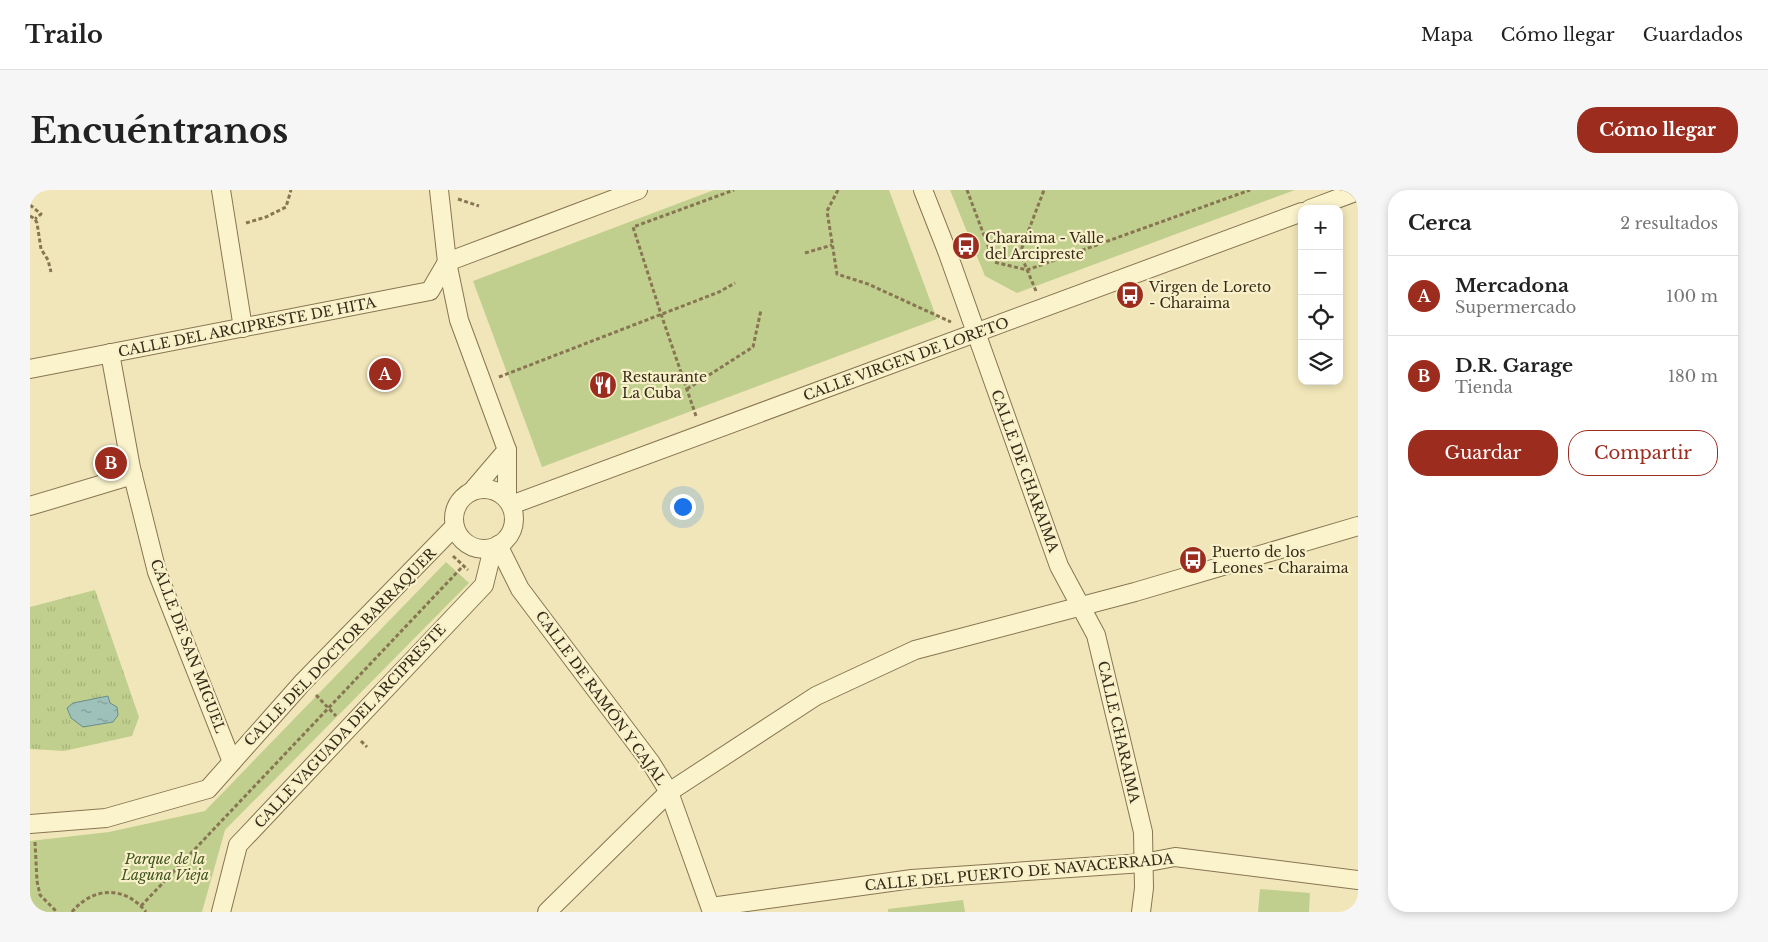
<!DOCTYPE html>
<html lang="es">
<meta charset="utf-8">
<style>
:root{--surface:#fff;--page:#f6f6f6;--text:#222;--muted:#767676;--line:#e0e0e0;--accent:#9b2c1e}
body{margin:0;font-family:"Libre Baskerville",serif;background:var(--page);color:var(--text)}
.controls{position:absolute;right:15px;top:15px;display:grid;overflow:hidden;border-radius:10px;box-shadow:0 2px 8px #0003}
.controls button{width:45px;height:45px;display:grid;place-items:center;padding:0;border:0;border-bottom:1px solid var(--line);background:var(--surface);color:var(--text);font:25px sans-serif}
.you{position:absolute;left:652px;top:316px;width:18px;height:18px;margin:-12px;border:4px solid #fff;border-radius:50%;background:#1a73e8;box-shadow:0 0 0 8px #1a73e833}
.badge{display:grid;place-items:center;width:32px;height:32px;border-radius:50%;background:var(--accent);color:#fff;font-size:16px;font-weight:700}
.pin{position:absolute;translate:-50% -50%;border:2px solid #fff;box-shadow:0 1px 5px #0006}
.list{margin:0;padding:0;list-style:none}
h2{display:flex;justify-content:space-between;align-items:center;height:65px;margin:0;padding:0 20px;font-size:21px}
h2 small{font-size:16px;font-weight:400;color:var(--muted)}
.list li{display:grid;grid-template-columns:32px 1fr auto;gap:15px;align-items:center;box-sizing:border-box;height:80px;padding:0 20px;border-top:1px solid var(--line)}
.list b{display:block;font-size:19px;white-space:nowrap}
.list p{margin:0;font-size:16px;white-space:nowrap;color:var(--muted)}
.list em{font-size:16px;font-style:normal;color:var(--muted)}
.actions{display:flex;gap:10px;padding:15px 20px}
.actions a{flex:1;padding:11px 0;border:1px solid var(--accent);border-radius:20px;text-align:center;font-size:18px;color:var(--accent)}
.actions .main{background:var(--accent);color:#fff}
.icon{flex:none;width:28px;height:28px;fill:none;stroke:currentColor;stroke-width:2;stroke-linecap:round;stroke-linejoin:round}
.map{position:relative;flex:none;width:1328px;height:722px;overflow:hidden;border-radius:20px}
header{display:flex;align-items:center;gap:30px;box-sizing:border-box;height:70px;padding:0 25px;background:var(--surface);border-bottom:1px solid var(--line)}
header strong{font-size:24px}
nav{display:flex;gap:28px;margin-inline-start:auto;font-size:18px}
.intro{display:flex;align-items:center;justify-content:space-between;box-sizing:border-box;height:120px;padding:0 30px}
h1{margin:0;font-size:35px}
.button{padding:12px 22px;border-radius:20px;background:var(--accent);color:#fff;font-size:18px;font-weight:700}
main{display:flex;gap:30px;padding:0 30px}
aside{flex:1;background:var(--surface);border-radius:20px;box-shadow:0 2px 8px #0003}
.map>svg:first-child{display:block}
</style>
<header>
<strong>Trailo</strong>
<nav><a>Mapa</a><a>Cómo llegar</a><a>Guardados</a></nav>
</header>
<div class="intro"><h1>Encuéntranos</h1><a class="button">Cómo llegar</a></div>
<main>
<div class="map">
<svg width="1328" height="722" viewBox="0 0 1328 722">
<defs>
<pattern id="grass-tufts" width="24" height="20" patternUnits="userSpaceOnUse" patternTransform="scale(1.25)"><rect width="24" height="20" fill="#c0cf8d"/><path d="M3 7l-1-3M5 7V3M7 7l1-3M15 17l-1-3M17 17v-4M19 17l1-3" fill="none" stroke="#a6b279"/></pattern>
<pattern id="water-ripples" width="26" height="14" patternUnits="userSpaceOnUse" patternTransform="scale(1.25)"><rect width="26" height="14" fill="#9ec1ba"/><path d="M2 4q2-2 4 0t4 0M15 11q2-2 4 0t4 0" fill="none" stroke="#829d96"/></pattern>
</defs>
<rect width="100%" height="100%" fill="#f1e6b9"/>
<path fill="url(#grass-tufts)" d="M 65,400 L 109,527 L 102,546 L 34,561 L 0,559 L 0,417 Z"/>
<g fill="#c0cf8d">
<path d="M 684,0 L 859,0 L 907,129 L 512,277 L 443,91 Z"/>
<path d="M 920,0 L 1265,0 L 987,103 L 955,86 Z"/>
<path d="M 416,372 L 439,393 L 195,640 L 172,722 L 0,722 L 0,651 L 79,642 L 175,621 Z"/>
<path d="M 1230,699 L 1280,703 L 1279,722 L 1228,722 Z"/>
<path d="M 933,710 L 935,722 L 858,722 L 858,719 Z"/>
</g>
<path fill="url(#water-ripples)" stroke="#668e89" d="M 78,506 L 80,513 L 87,517 L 88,525 L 83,532 L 53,537 L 41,528 L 37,518 L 43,513 Z"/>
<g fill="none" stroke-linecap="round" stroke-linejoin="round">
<g stroke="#887553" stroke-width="20">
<g id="minor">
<path d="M 191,0 L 213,138"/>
<path d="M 409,0 L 417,72 L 429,130 L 477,260 L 477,309"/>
<path d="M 893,0 L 917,61 L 1029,376 L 1066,445 L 1113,642 L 1114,698 L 1111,722"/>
<path d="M 1280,19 L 1328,1"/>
<path d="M 417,72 L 608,0"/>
<path d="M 80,163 L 101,278 L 127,382 L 202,572"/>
<path d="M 0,179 L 400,101 L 417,72"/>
<circle cx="454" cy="329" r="30"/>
<path d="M 442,301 L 477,260"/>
<path d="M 481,315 L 1272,22"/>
<path d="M 0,316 L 103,285"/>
<path d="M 468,355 L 490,399 L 621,573 L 639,602 L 682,722"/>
<path d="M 0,634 L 76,628 L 178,599 L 273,492 L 424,337"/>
<path d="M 681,717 L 882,689 L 1113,673 L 1145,667 L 1328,690"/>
<path d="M 191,722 L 208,655 L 454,395 L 463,358"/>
<path d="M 517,722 L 639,602 L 786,506 L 885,460 L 1105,402 L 1328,336"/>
</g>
</g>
<g stroke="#887553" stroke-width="3" stroke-dasharray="4 2.5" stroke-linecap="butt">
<path d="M 808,0 L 797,21 L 807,84 L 838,94 L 921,132"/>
<path d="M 937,0 L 964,72 L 997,80 L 1220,0"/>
<path d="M 428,9 L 449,16"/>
<path d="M 0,15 L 11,24 L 5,29"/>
<path d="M 0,26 L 5,29 L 7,33 L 11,59 L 18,70 L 21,82"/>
<path d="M 216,33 L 236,27 L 256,17 L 261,0"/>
<path d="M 775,63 L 802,55"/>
<path d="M 1006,101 L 990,63 L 1014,0"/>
<path d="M 469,187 L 689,102 L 705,93"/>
<path d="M 657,199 L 723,157 L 731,120"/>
<path d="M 666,226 L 631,124 L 603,37 L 704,0"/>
<path d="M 423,366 L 438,380"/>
<path d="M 286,505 L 306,526"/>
<path d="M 331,551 L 337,557"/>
<path d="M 5,652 L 7,691 L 10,705 L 27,722"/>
<path d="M 111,716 L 433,376"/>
<path d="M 42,722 C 62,697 95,695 116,722"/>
</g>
<use href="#minor" stroke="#fbf3cc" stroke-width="18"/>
</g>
<defs>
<g id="bus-disc" transform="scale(1.4375)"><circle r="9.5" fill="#9b2c1e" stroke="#f8f0c9"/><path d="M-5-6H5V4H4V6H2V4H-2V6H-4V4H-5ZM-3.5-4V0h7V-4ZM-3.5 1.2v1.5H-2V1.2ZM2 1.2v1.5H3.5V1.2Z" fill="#fff"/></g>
<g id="restaurant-disc" transform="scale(1.4375)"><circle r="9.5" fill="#9b2c1e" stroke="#f8f0c9"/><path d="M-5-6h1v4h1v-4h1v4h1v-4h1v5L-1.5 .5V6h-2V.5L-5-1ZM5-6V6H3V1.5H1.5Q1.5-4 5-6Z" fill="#fff"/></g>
</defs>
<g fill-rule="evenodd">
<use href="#bus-disc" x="936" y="56"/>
<use href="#bus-disc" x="1100" y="105"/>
<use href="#restaurant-disc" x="573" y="195"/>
<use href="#bus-disc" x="1163" y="370"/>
</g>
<g text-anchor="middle" stroke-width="4.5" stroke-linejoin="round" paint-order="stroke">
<g font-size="14" fill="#362a19" stroke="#f8f0c9" text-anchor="start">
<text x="955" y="53">Charaima - Valle<tspan x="955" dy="16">del Arcipreste</tspan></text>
<text x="1119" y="102">Virgen de Loreto<tspan x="1119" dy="16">- Charaima</tspan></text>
<text x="592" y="192">Restaurante<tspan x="592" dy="16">La Cuba</tspan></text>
<text x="1182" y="367">Puerto de los<tspan x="1182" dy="16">Leones - Charaima</tspan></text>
</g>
<g font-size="14" fill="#362a19" stroke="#f8f0c9">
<text transform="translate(217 137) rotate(-11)" y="5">CALLE DEL ARCIPRESTE DE HITA</text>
<text transform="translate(876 169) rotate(-20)" y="5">CALLE VIRGEN DE LORETO</text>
<text transform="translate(995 281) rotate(70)" y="5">CALLE DE CHARAIMA</text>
<text transform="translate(158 456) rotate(69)" y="5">CALLE DE SAN MIGUEL</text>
<text transform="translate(310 457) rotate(-46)" y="5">CALLE DEL DOCTOR BARRAQUER</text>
<text transform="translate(571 508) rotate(54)" y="5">CALLE DE RAMÓN Y CAJAL</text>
<text transform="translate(320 536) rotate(-47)" y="5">CALLE VAGUADA DEL ARCIPRESTE</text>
<text transform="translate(1089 542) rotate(77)" y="5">CALLE CHARAIMA</text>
<text transform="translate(989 682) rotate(-5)" y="5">CALLE DEL PUERTO DE NAVACERRADA</text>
</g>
<g font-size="14" font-style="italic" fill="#40541e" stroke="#f8f0c9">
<text x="135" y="674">Parque de la<tspan x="135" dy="16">Laguna Vieja</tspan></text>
</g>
</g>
</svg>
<div class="controls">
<button>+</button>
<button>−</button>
<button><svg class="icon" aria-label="locate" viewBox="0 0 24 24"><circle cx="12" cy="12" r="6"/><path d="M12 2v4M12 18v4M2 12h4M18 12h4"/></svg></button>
<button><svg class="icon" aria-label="layers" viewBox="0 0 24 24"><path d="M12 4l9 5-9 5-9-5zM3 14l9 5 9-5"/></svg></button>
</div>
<div class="you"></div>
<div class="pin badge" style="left:355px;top:184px">A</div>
<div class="pin badge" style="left:81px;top:273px">B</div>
</div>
<aside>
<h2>Cerca<small>2 resultados</small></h2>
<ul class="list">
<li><span class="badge">A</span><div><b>Mercadona</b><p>Supermercado</p></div><em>100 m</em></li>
<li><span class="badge">B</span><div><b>D.R. Garage</b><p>Tienda</p></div><em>180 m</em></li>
</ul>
<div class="actions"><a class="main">Guardar</a><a>Compartir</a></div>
</aside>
</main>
